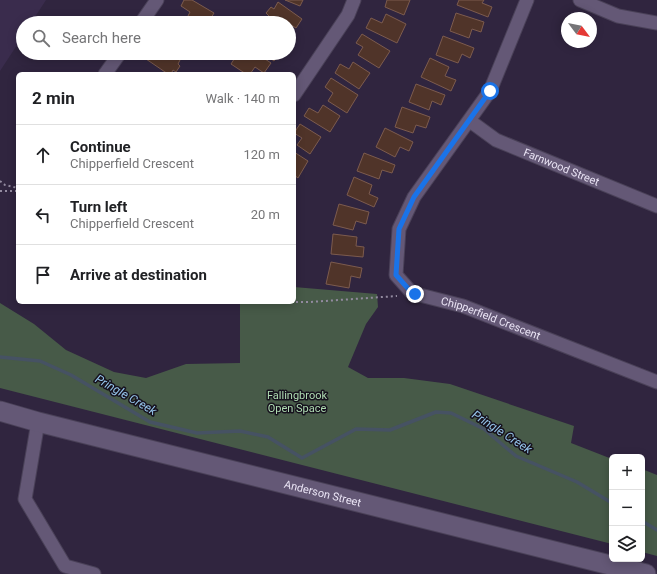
<!DOCTYPE html>
<meta charset="utf-8">
<style>
:root{--surface:#fff;--page:#f6f6f6;--text:#202124;--muted:#757577;--line:#e0e0e0}
body{margin:0;font-family:Roboto,sans-serif;background:var(--page);color:var(--text)}
.controls{position:absolute;right:12px;bottom:12px;display:grid;overflow:hidden;border-radius:6px;box-shadow:0 2px 10px #0003}
.controls button{width:36px;height:36px;display:grid;place-items:center;padding:0;border:0;border-bottom:1px solid var(--line);background:var(--surface);color:var(--text);font:20px sans-serif}
.compass{position:absolute;left:561px;top:12px;width:36px;height:36px;border-radius:50%;background:var(--surface);box-shadow:0 2px 10px #0003;rotate:122deg}
.stop{position:absolute;width:12px;height:12px;margin:-9px;border:3px solid #1a73e8;border-radius:50%;background:#fff}
.stop.end{background:#1a73e8;border-color:#fff;box-shadow:0 1px 4px #0008}
.list{margin:0;padding:0;list-style:none}
h2{display:flex;justify-content:space-between;align-items:center;height:52px;margin:0;padding:0 16px;font-size:17px}
h2 small{font-size:13px;font-weight:400;color:var(--muted)}
.list li{display:grid;grid-template-columns:26px 1fr auto;gap:12px;align-items:center;box-sizing:border-box;height:60px;padding:0 16px;border-top:1px solid var(--line)}
.list b{display:block;font-size:15px;white-space:nowrap}
.list p{margin:0;font-size:13px;white-space:nowrap;color:var(--muted)}
.list em{font-size:13px;font-style:normal;color:var(--muted)}
.icon{flex:none;width:22px;height:22px;fill:none;stroke:currentColor;stroke-width:2;stroke-linecap:round;stroke-linejoin:round}
.map{position:relative;flex:none;width:657px;height:574px;overflow:hidden}
.search{position:absolute;background:var(--surface);box-shadow:0 2px 10px #0003;left:16px;top:16px;width:280px;height:44px;display:flex;align-items:center;gap:10px;box-sizing:border-box;padding:0 14px;border-radius:22px;color:var(--muted);font-size:15px}
.panel{position:absolute;background:var(--surface);box-shadow:0 2px 10px #0003;left:16px;top:72px;width:280px;height:232px;border-radius:6px}
.map>svg:first-child{display:block}
</style>
<div class="map">
<svg width="657" height="574" viewBox="0 0 657 574">
<rect width="100%" height="100%" fill="#30253f"/>
<path fill="#3a2c4d" d="M 0,0 L 46,0 L 31,23 L 23,23 L 23,36 L 0,71 Z"/>
<g fill="#475a48">
<path d="M 294,287 L 377,294 L 378,307 L 366,324 L 348,367 L 368,378 L 404,378 L 450,384 L 574,426 L 571,443 L 612,459 L 612,544 L 0,388 L 0,303 L 34,324 L 66,350 L 114,372 L 146,378 L 186,364 L 240,363 L 240,302 L 294,302 Z"/>
<path d="M 642,469 L 657,475 L 657,556 L 642,552 Z"/>
</g>
<g fill="none" stroke-linecap="round" stroke-linejoin="round">
<g stroke="#465263" stroke-width="3.5">
<path d="M 0,357 L 40,361 L 71,375 L 150,422 L 197,433 L 240,431 L 268,437 L 302,458 L 356,429 L 390,430 L 436,412 L 451,413 L 484,429 L 516,456 L 577,482 L 612,503"/>
<path d="M 642,521 L 657,530"/>
</g>
</g>
<g fill="#503429" stroke="#7c5b4e">
<path d="M 184,0 L 192,0 L 214,13 L 208,23 L 191,23 L 186,20 L 190,12 L 181,6 Z"/>
<path d="M 285,0 L 303,0 L 300,6 Z"/>
<path d="M 387,0 L 410,0 L 404,15 L 385,7 Z"/>
<path d="M 459,0 L 484,0 L 482,3 L 492,7 L 488,17 L 457,5 Z"/>
<path d="M 278,2 L 302,19 L 296,28 L 288,23 L 269,23 L 266,20 L 269,16 L 266,13 L 271,7 L 274,9 Z"/>
<path d="M 456,13 L 484,22 L 481,32 L 472,29 L 469,38 L 450,31 Z"/>
<path d="M 386,14 L 406,24 L 397,43 L 366,28 L 371,18 L 382,23 Z"/>
<path d="M 362,34 L 390,51 L 379,68 L 358,55 L 363,47 L 356,43 Z"/>
<path d="M 443,36 L 474,48 L 470,58 L 462,54 L 458,63 L 436,55 Z"/>
<path d="M 150,53 L 155,53 L 159,56 L 161,53 L 173,53 L 181,58 L 178,64 L 180,66 L 176,72 L 173,70 L 171,74 L 168,74 L 146,59 Z"/>
<path d="M 238,53 L 256,53 L 271,63 L 264,73 L 255,67 L 250,74 L 246,74 L 231,64 Z"/>
<path d="M 263,53 L 279,53 L 274,61 Z"/>
<path d="M 430,58 L 449,67 L 445,76 L 456,80 L 451,91 L 421,77 Z"/>
<path d="M 353,62 L 370,73 L 359,89 L 335,73 L 340,64 L 349,69 Z"/>
<path d="M 331,78 L 358,95 L 347,113 L 328,101 L 333,93 L 325,87 Z"/>
<path d="M 416,84 L 445,95 L 441,105 L 432,101 L 429,110 L 409,102 Z"/>
<path d="M 323,105 L 340,116 L 330,132 L 304,116 L 309,108 L 318,113 Z"/>
<path d="M 402,107 L 430,117 L 426,128 L 416,125 L 413,133 L 395,127 Z"/>
<path d="M 300,124 L 321,137 L 310,154 L 297,145 L 302,138 L 294,133 Z"/>
<path d="M 385,128 L 413,142 L 409,151 L 400,147 L 395,157 L 376,147 Z"/>
<path d="M 294,152 L 308,161 L 298,178 L 294,175 Z"/>
<path d="M 364,153 L 395,165 L 392,173 L 382,170 L 379,179 L 357,171 Z"/>
<path d="M 354,177 L 372,185 L 369,194 L 378,198 L 374,207 L 347,195 Z"/>
<path d="M 339,204 L 369,212 L 366,224 L 356,221 L 353,230 L 333,225 Z"/>
<path d="M 333,234 L 357,237 L 356,246 L 364,247 L 363,257 L 331,254 Z"/>
<path d="M 331,262 L 362,268 L 360,278 L 351,276 L 349,288 L 326,284 Z"/>
</g>
<g fill="none" stroke-linecap="round" stroke-linejoin="round">
<g stroke="#4a4158" stroke-width="15">
<g id="street">
<path id="s1" d="M 527,0 L 490,91 L 414,197 L 399,229 L 396,275 L 412,293 L 463,306 L 657,382"/>
<path d="M 580,0 L 618,16 L 657,23"/>
<path d="M 141,23 L 157,0"/>
<path d="M 105,74 L 120,53"/>
<path d="M 294,95 L 348,15 L 354,0"/>
<path id="s2" d="M 470,121 L 496,140 L 657,206"/>
<path d="M 38,422 L 25,499 L 65,566 L 94,574"/>
</g>
</g>
<g stroke="#4a4158" stroke-width="21">
<g id="secondary">
<path id="s3" d="M 0,411 L 38,422 L 646,574"/>
</g>
</g>
<g stroke="#938ba0" stroke-width="2" stroke-dasharray="2 3" stroke-linecap="butt">
<path d="M 0,181 L 5,185 L 18,188"/>
<path d="M 0,191 L 18,191"/>
<path d="M 281,302 L 310,302 L 397,296"/>
</g>
<use href="#street" stroke="#645876" stroke-width="13"/>
<use href="#secondary" stroke="#645876" stroke-width="19"/>
</g>
<g fill="none" stroke-linecap="round" stroke-linejoin="round">
<path stroke="#1a73e8" stroke-width="5" d="M 415,294 L 412,293 L 396,275 L 399,229 L 414,197 L 490,91"/>
</g>
<g text-anchor="middle" stroke-width="3" stroke-linejoin="round" paint-order="stroke">
<g font-size="11" fill="#eae4f5" stroke="#16111d">
<text dy="4" stroke="none"><textPath href="#s2" startOffset="103">Farnwood Street</textPath></text>
<text dy="4" stroke="none"><textPath href="#s1" startOffset="417">Chipperfield Crescent</textPath></text>
<text dy="4" stroke="none"><textPath href="#s3" startOffset="333">Anderson Street</textPath></text>
</g>
<g font-size="11" fill="#afdcb2" stroke="#16111d">
<text x="297" y="399">Fallingbrook<tspan x="297" dy="13">Open Space</tspan></text>
</g>
<g font-size="12" font-style="italic" fill="#96c6ec" stroke="#16111d">
<text transform="translate(126 395) rotate(30)" y="4">Pringle Creek</text>
<text transform="translate(502 432) rotate(33)" y="4">Pringle Creek</text>
</g>
</g>
</svg>
<div class="controls">
<button>+</button>
<button>−</button>
<button><svg class="icon" aria-label="layers" viewBox="0 0 24 24"><path d="M12 4l9 5-9 5-9-5zM3 14l9 5 9-5"/></svg></button>
</div>
<svg class="compass" viewBox="-18 -18 36 36"><path d="M0-13l5 13h-10z" fill="#e53935"/><path d="M0 13l5-13h-10z" fill="#757577"/></svg>
<div class="stop" style="left:490px;top:91px"></div>
<div class="stop end" style="left:415px;top:294px"></div>
<div class="search"><svg class="icon" aria-label="search" viewBox="0 0 24 24"><circle cx="10" cy="10" r="6"/><path d="M15 15l6 6"/></svg>Search here</div>
<section class="panel">
<h2>2 min<small>Walk · 140 m</small></h2>
<ul class="list">
<li><svg class="icon" aria-label="ahead" viewBox="0 0 24 24"><path d="M12 20V5M6 11l6-6 6 6"/></svg><div><b>Continue</b><p>Chipperfield Crescent</p></div><em>120 m</em></li>
<li><svg class="icon" aria-label="left" viewBox="0 0 24 24"><path d="M17 20v-9H6M10 6l-5 5 5 5"/></svg><div><b>Turn left</b><p>Chipperfield Crescent</p></div><em>20 m</em></li>
<li><svg class="icon" aria-label="arrive" viewBox="0 0 24 24"><path d="M6 21V4h12l-3 4 3 4H6"/></svg><div><b>Arrive at destination</b></div></li>
</ul>
</section>
</div>
